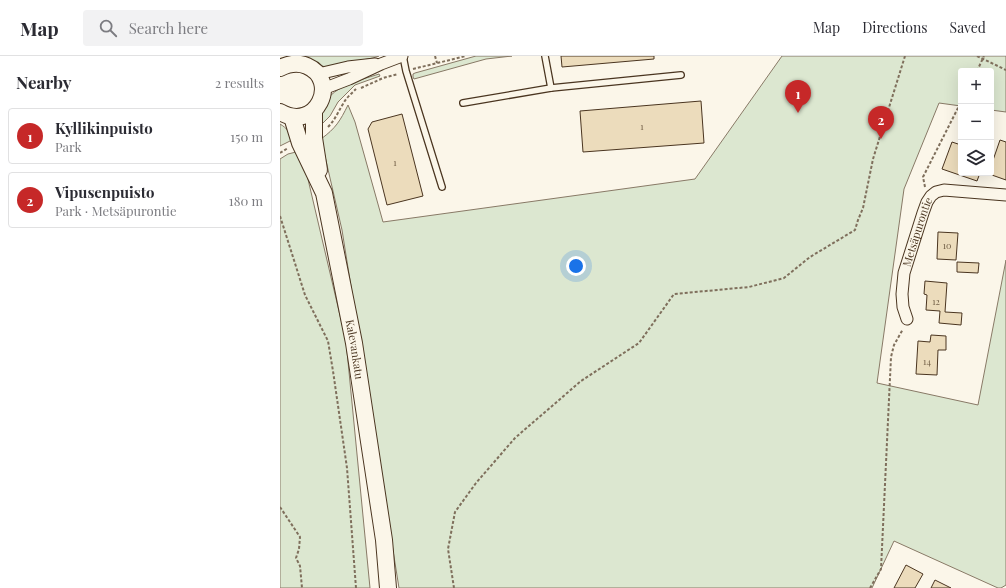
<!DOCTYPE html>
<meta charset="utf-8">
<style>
:root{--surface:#fff;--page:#f2f2f3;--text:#2b2b33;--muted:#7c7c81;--line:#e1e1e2;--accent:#c62828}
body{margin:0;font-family:"Playfair Display",serif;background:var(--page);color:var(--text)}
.controls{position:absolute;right:12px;top:12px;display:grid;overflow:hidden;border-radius:4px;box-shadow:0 4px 16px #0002}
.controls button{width:36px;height:36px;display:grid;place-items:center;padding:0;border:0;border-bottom:1px solid var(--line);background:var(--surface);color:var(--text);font:20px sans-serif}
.you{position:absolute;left:296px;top:210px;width:14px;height:14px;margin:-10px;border:3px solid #fff;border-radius:50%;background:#1a73e8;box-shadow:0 0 0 6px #1a73e833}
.badge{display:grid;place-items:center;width:26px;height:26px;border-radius:50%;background:var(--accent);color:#fff;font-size:13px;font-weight:700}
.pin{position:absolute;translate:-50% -33px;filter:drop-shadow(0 1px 2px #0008)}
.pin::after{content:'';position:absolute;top:21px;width:14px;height:12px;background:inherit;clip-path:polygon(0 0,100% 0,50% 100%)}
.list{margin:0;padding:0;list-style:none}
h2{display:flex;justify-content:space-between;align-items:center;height:52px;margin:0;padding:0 16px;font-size:17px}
h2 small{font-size:13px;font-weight:400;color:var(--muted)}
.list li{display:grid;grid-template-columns:26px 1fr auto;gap:12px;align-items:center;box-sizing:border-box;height:56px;margin:0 8px 8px;padding:0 8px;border:1px solid var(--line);border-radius:4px}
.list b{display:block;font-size:15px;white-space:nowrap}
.list p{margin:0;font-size:13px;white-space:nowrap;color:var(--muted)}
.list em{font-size:13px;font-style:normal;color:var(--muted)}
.icon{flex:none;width:22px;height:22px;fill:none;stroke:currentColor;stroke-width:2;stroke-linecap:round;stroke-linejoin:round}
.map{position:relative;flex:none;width:726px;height:532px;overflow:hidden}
header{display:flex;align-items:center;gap:24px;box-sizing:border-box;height:56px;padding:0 20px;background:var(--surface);border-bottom:1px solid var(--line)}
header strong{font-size:19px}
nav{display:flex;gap:22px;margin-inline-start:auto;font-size:14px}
.search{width:280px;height:36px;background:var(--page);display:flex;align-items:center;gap:10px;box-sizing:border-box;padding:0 14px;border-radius:4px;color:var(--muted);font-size:15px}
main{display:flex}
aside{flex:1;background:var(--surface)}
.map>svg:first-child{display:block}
</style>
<header>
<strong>Map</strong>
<div class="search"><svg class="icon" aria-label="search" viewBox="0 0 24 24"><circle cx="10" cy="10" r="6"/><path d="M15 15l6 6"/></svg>Search here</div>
<nav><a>Map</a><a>Directions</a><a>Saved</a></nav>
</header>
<main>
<aside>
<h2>Nearby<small>2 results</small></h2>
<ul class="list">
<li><span class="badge">1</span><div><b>Kyllikinpuisto</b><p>Park</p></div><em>150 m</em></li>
<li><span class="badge">2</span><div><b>Vipusenpuisto</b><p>Park · Metsäpurontie</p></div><em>180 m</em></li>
</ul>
</aside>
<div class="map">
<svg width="726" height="532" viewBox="0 0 726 532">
<rect width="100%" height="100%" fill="#fbf6e9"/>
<g fill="#dce7d0" stroke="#887966">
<path d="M 20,0 L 99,0 L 93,2 L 46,11 L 38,9 L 23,3 Z"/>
<path d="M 196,0 L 232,0 L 206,3 L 134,23 L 133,21 L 133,18 L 135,17 Z"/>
<path d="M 502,0 L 726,0 L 726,56 L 711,54 L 711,15 L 681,15 L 681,50 L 659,47 L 624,133 L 597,327 L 698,349 L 726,204 L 726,529 L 721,532 L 718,532 L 614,485 L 592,532 L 119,532 L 62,174 L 41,83 C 56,72 60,65 68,49 L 75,66 L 103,166 L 415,123 Z"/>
<path d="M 99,18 L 100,20 L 75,29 L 58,46 L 50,60 L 39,71 C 40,65 41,59 42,53 C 50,30 78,25 99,18 Z"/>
<path d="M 0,68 C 7,72 10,77 12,84 L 0,90 Z"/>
<path d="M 16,96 L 27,119 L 66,285 L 90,532 L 0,532 L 0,103 L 8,98 Z"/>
</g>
<g fill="#ecdcbc" stroke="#4a3520">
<path d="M 281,0 L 374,0 L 374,3 L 282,11 Z"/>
<path d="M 421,45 L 424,87 L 303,96 L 300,55 Z"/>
<path d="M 122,58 L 143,140 L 107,149 L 88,73 L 92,66 Z"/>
<path d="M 720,84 L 726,86 L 726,124 L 709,118 L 711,117 L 711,110 Z"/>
<path d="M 672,86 L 681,89 L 681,117 L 700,117 L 697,125 L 662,113 Z"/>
<path d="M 658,176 L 678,177 L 676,204 L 657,203 Z"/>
<path d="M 677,206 L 699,207 L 698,217 L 677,216 Z"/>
<path d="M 645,225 L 667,227 L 665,256 L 682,257 L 681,269 L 659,267 L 660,255 L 646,254 L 647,239 L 644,238 Z"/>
<path d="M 651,279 L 666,280 L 666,294 L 658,294 L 657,319 L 636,318 L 638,285 L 650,286 Z"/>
<path d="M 626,509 L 643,518 L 635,532 L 614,532 Z"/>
<path d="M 655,524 L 671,532 L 651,532 Z"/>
</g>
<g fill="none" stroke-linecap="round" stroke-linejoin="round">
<g stroke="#4a3520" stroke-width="8">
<g id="service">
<path d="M 123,0 L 126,15 L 162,131"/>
<path d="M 265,0 L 271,32"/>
<path d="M 183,47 L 271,32 L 401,19"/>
</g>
</g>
<g stroke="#4a3520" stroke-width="13">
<g id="minor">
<path d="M 38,18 L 68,11 L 95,8"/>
<path d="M 43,33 L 69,23 L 101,8 L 122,0"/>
<path id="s1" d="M 627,263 L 623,251 L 622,238 L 624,217 L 643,157 L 647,146 L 651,140 L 656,136 L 664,134 L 726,139"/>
</g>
</g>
<g stroke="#4a3520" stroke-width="18">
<g id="secondary">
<path d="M 0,12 C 8,8 18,6 27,10 C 60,24 37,77 0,56"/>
<path d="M 34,55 L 34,82 L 39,114"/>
<path id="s2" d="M 12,61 L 20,87 L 44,137 L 74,287 L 104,484 L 108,532"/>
</g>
</g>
<g stroke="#7f6f5c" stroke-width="2" stroke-dasharray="3 2" stroke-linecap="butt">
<path d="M 155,0 L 157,7"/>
<path d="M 697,0 L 726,14"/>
<path d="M 133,13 L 186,0"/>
<path d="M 697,15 L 704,0"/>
<path d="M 81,32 L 103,22 L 118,18"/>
<path d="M 48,71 C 55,64 58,56 63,48 C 66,42 71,38 76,33"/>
<path d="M 0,97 L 8,92"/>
<path d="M 645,131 L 643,121 L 681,46"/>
<path d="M 0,160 L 25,239 L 48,285 L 53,315 L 67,412 L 76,532"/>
<path d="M 0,451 L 20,481 L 19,493 L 16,502 L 20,510 L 22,532"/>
<path d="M 174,532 L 168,493 L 175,456 L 196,427 L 235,382 L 301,325 L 359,287 L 394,238 L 469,231 L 504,222 L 530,201 L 575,174 L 578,164 L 583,152 L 593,103 L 625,0"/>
<path d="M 590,532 L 601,513 L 611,301 L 614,289 L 623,273"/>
</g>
<use href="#service" stroke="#fbf6e9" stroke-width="5.5"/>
<use href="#minor" stroke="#fbf6e9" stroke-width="11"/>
<use href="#secondary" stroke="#fbf6e9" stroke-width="16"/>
</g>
<g text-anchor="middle" stroke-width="3" stroke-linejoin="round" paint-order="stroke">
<g font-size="9" fill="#725f47">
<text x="362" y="74">1</text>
<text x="115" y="110">1</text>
<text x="667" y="193">10</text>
<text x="656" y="249">12</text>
<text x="647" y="309">14</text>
</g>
<g font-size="11" fill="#4a3520" stroke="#fbf6e9">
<text dy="4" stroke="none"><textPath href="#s1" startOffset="90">Metsäpurontie</textPath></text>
<text dy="4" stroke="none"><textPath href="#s2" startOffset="242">Kalevankatu</textPath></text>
</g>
</g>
</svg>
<div class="controls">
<button>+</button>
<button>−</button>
<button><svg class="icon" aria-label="layers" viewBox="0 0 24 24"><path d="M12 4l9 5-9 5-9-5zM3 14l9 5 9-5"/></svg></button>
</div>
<div class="you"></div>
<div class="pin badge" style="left:518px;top:57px">1</div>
<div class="pin badge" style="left:601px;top:83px">2</div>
</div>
</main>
